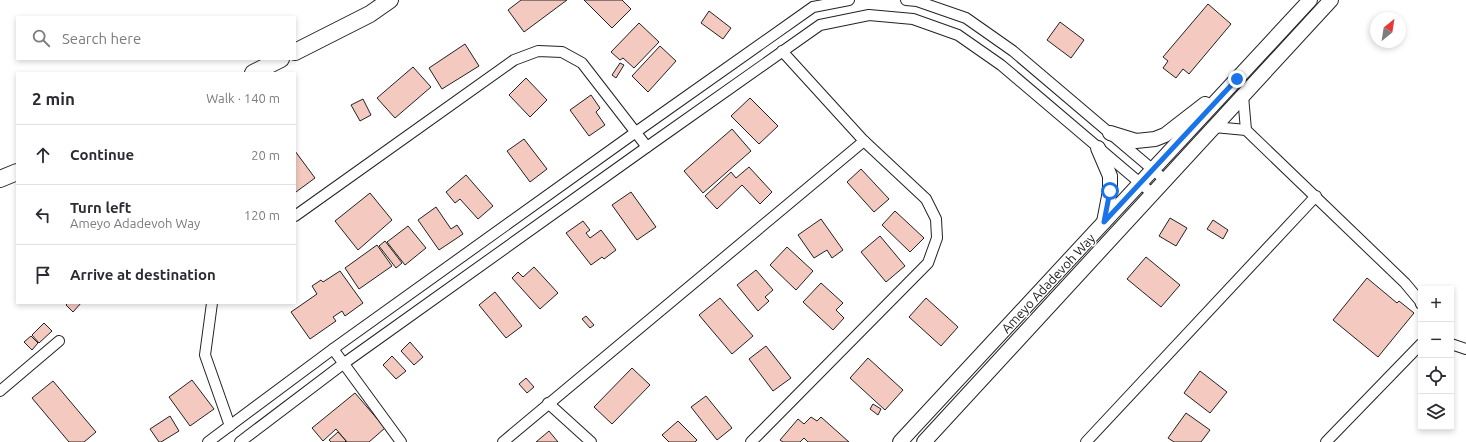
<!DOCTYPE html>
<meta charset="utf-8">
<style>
:root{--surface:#fff;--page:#f7f7f7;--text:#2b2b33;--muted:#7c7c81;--line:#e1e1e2}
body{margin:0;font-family:Ubuntu,sans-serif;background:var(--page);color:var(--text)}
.controls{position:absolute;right:12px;bottom:12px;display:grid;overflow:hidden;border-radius:0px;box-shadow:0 2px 6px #0003}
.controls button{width:36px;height:36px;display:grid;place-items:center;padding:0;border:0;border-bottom:1px solid var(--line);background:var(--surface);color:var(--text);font:20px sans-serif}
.compass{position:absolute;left:1370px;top:12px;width:36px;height:36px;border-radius:50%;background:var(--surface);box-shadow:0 2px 6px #0003;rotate:30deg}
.stop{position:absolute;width:12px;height:12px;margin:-9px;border:3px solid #1a73e8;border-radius:50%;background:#fff}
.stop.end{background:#1a73e8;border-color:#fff;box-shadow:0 1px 4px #0008}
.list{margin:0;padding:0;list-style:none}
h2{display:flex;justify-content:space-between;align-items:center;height:52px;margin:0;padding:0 16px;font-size:17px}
h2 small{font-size:13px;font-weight:400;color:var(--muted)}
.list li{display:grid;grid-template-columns:26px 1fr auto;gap:12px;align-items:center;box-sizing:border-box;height:60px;padding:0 16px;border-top:1px solid var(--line)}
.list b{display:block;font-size:15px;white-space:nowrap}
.list p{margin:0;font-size:13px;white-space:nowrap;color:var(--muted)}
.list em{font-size:13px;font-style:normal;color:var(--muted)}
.icon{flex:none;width:22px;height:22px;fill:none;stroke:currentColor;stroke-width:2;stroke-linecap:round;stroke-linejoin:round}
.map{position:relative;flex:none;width:1466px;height:442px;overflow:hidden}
.search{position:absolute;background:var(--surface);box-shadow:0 2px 6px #0003;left:16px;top:16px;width:280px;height:44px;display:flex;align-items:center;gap:10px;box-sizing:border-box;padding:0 14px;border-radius:0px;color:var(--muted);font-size:15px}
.panel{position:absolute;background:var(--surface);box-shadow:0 2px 6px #0003;left:16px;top:72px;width:280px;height:232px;border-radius:0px}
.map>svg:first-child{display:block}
</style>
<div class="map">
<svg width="1466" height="442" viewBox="0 0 1466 442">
<rect width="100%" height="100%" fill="#fff"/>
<g fill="#f3c9c0" stroke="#222">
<path d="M 521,0 L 567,0 L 524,32 L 508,10 Z"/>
<path d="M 584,0 L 622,0 L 631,9 L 612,28 Z"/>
<path d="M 1208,4 L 1231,24 L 1189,74 L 1183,69 L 1176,78 L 1163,68 L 1168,61 L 1163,57 Z"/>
<path d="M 709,11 L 731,28 L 723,39 L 701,23 Z"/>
<path d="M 1060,22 L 1084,40 L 1071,58 L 1047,40 Z"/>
<path d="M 639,23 L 659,42 L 634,68 L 623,58 L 620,60 L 611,52 Z"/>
<path d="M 465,44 L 479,66 L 442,89 L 429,68 Z"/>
<path d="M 660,46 L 676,61 L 648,92 L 632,76 Z"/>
<path d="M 620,63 L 624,65 L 616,78 L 612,75 Z"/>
<path d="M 413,67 L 431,87 L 395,118 L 377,98 Z"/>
<path d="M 526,78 L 547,100 L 530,117 L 509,95 Z"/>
<path d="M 591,95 L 600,108 L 596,112 L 605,125 L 589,136 L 570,110 Z"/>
<path d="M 750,98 L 778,126 L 759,144 L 731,116 Z"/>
<path d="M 363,99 L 371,115 L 360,121 L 351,105 Z"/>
<path d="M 732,129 L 751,151 L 703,193 L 684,171 Z"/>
<path d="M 524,139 L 547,169 L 530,182 L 507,151 Z"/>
<path d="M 295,151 L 315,178 L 296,192 L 295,190 Z"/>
<path d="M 749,167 L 772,192 L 760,204 L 742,185 L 717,209 L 705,196 L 731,172 L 736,178 Z"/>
<path d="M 861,169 L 889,199 L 874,212 L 847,182 Z"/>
<path d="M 466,175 L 493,206 L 478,219 L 460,199 L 455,203 L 446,192 Z"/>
<path d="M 631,192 L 656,227 L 637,240 L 612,205 Z"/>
<path d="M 370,193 L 392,220 L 358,250 L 335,221 Z"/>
<path d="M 436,207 L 451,229 L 457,225 L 463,234 L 439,250 L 418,220 Z"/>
<path d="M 895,211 L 924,238 L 910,252 L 882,225 Z"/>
<path d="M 1170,218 L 1187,228 L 1176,246 L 1159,236 Z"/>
<path d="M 821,219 L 843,250 L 832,258 L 827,250 L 814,258 L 798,235 Z"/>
<path d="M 1213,220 L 1228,230 L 1223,239 L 1207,229 Z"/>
<path d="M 583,221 L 590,230 L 586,233 L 590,238 L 601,230 L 616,250 L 604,259 L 602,257 L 591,265 L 566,233 Z"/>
<path d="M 408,226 L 426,248 L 405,265 L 387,242 Z"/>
<path d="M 880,236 L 905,266 L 886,282 L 861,252 Z"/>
<path d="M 385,241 L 402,263 L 396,268 L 379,246 Z"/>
<path d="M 377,245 L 392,266 L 359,289 L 345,268 Z"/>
<path d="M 787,247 L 813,271 L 796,290 L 770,265 Z"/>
<path d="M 1146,257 L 1180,285 L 1161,307 L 1127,279 Z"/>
<path d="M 534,267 L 558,293 L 540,309 L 512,278 L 518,272 L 523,277 Z"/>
<path d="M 756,270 L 773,290 L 765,297 L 769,301 L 758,311 L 737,285 Z"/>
<path d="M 340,271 L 363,303 L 345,316 L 342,311 L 333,317 L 336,321 L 310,339 L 291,312 L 317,294 L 312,286 L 321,280 L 323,282 Z"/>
<path d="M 1367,278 L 1397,303 L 1399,301 L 1414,313 L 1378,357 L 1333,320 Z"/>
<path d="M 821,283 L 843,303 L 836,310 L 844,318 L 833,330 L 803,302 Z"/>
<path d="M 495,292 L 522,326 L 506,338 L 479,305 Z"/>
<path d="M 720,298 L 753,336 L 732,354 L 699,315 Z"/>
<path d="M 926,298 L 958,327 L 941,346 L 909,317 Z"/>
<path d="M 68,303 L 81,303 L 73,312 L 66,305 Z"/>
<path d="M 586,316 L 594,325 L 590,328 L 582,319 Z"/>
<path d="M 44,323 L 52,331 L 39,343 L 32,335 Z"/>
<path d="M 31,336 L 38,343 L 32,350 L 24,342 Z"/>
<path d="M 410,342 L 423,357 L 414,365 L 401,351 Z"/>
<path d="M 766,346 L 791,378 L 773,391 L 749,359 Z"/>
<path d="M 392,356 L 406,371 L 396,379 L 383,365 Z"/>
<path d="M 868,358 L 903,390 L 885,410 L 850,378 Z"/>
<path d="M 632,368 L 650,385 L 612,424 L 594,407 Z"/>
<path d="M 1200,371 L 1227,392 L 1210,413 L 1184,393 Z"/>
<path d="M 526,378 L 534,387 L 527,393 L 519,384 Z"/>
<path d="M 192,380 L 214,409 L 190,426 L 169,397 Z"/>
<path d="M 53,381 L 96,432 L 84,442 L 69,442 L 32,398 Z"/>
<path d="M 355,393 L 385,428 L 369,442 L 347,442 L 336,429 L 323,441 L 312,428 Z"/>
<path d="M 706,396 L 732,428 L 717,440 L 691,407 Z"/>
<path d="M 873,404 L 881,409 L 878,415 L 870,409 Z"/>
<path d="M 1186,413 L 1210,430 L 1201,442 L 1174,442 L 1168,438 Z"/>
<path d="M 170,416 L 179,431 L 161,442 L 159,442 L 150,429 Z"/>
<path d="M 811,417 L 817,421 L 821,417 L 849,442 L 808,442 L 804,438 L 800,442 L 783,442 L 780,440 L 798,419 L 804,424 Z"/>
<path d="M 678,421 L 697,440 L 695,442 L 669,442 L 662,435 Z"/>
<path d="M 549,431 L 558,442 L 536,442 Z"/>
<path d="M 338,432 L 346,441 L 345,442 L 331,442 L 329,440 Z"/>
</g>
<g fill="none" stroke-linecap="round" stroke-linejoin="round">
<g stroke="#222" stroke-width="12">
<g id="street">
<path d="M 906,0 L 917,1 L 966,18 L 1013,51 L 1165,180"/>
<path d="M 1243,96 L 1246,130"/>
<path d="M 1214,127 L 1246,130 L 1405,283 L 1420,301 L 1421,304"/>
<path d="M 295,216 L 514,60 L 538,51 L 562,52 L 582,63 L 647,147"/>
<path d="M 212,303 L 205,355 L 230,426"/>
<path d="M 1451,344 L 1466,349"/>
<path d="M 333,349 L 401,442"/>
<path d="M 0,391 L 59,341"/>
<path d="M 548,403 L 591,442"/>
<path d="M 208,442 L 333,349 L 636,132 L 813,7 L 849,0"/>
<path d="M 240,442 L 343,364 L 647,147 L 820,25 L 869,15 L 913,19 L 958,35 L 1001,65 L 1153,194"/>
<path d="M 503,442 L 864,141"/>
<path d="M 751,442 L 928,263 L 937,238 L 936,219 L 926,199 L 864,141 L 782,51"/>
<path d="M 1086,442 L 1316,196"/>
<path d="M 1326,442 L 1421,344"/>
</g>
</g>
<g stroke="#222" stroke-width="16">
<g id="secondary">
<path d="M 1110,133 L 1136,141 L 1155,139 L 1165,135 L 1205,104"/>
<path d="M 1098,148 L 1110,176 L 1110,191 L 1104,222"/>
<path d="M 900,442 L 1310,0"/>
<path d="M 924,442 L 1331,0"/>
</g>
</g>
<g stroke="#222" stroke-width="18">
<g id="primary">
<path d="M 295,52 L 370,14 L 390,0"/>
<path d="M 253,73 L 281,59"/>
<path d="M 0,179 L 17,172"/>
</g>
</g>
<use href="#street" stroke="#fff" stroke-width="10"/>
<use href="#secondary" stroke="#fff" stroke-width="14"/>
<use href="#primary" stroke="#fff" stroke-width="16"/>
</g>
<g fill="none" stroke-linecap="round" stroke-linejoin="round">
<path stroke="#1a73e8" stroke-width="5" d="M 1110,191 L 1104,222 L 1237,79"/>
</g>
<g text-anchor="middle" stroke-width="3" stroke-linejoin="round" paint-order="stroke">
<g font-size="13" fill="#222" stroke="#fff">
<text transform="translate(1048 283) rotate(-47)" y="5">Ameyo Adadevoh Way</text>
</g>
</g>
</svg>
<div class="controls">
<button>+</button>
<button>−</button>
<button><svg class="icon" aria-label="locate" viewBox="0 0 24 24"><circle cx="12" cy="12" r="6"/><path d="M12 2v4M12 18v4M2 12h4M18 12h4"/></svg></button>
<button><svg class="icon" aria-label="layers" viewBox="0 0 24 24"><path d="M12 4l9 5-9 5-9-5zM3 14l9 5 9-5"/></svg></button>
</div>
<svg class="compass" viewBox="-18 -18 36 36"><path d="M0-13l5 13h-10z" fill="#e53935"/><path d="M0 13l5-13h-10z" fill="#7c7c81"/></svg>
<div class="stop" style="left:1110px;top:191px"></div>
<div class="stop end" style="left:1237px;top:79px"></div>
<div class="search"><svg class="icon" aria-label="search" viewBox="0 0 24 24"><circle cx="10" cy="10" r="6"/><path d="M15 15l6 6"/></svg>Search here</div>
<section class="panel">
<h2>2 min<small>Walk · 140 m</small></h2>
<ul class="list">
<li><svg class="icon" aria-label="ahead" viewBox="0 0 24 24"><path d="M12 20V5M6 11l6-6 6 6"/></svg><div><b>Continue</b></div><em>20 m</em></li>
<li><svg class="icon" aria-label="left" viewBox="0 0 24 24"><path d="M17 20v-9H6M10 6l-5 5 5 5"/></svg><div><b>Turn left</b><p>Ameyo Adadevoh Way</p></div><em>120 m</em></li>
<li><svg class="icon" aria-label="arrive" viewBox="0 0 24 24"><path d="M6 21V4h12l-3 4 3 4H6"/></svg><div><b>Arrive at destination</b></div></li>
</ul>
</section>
</div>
